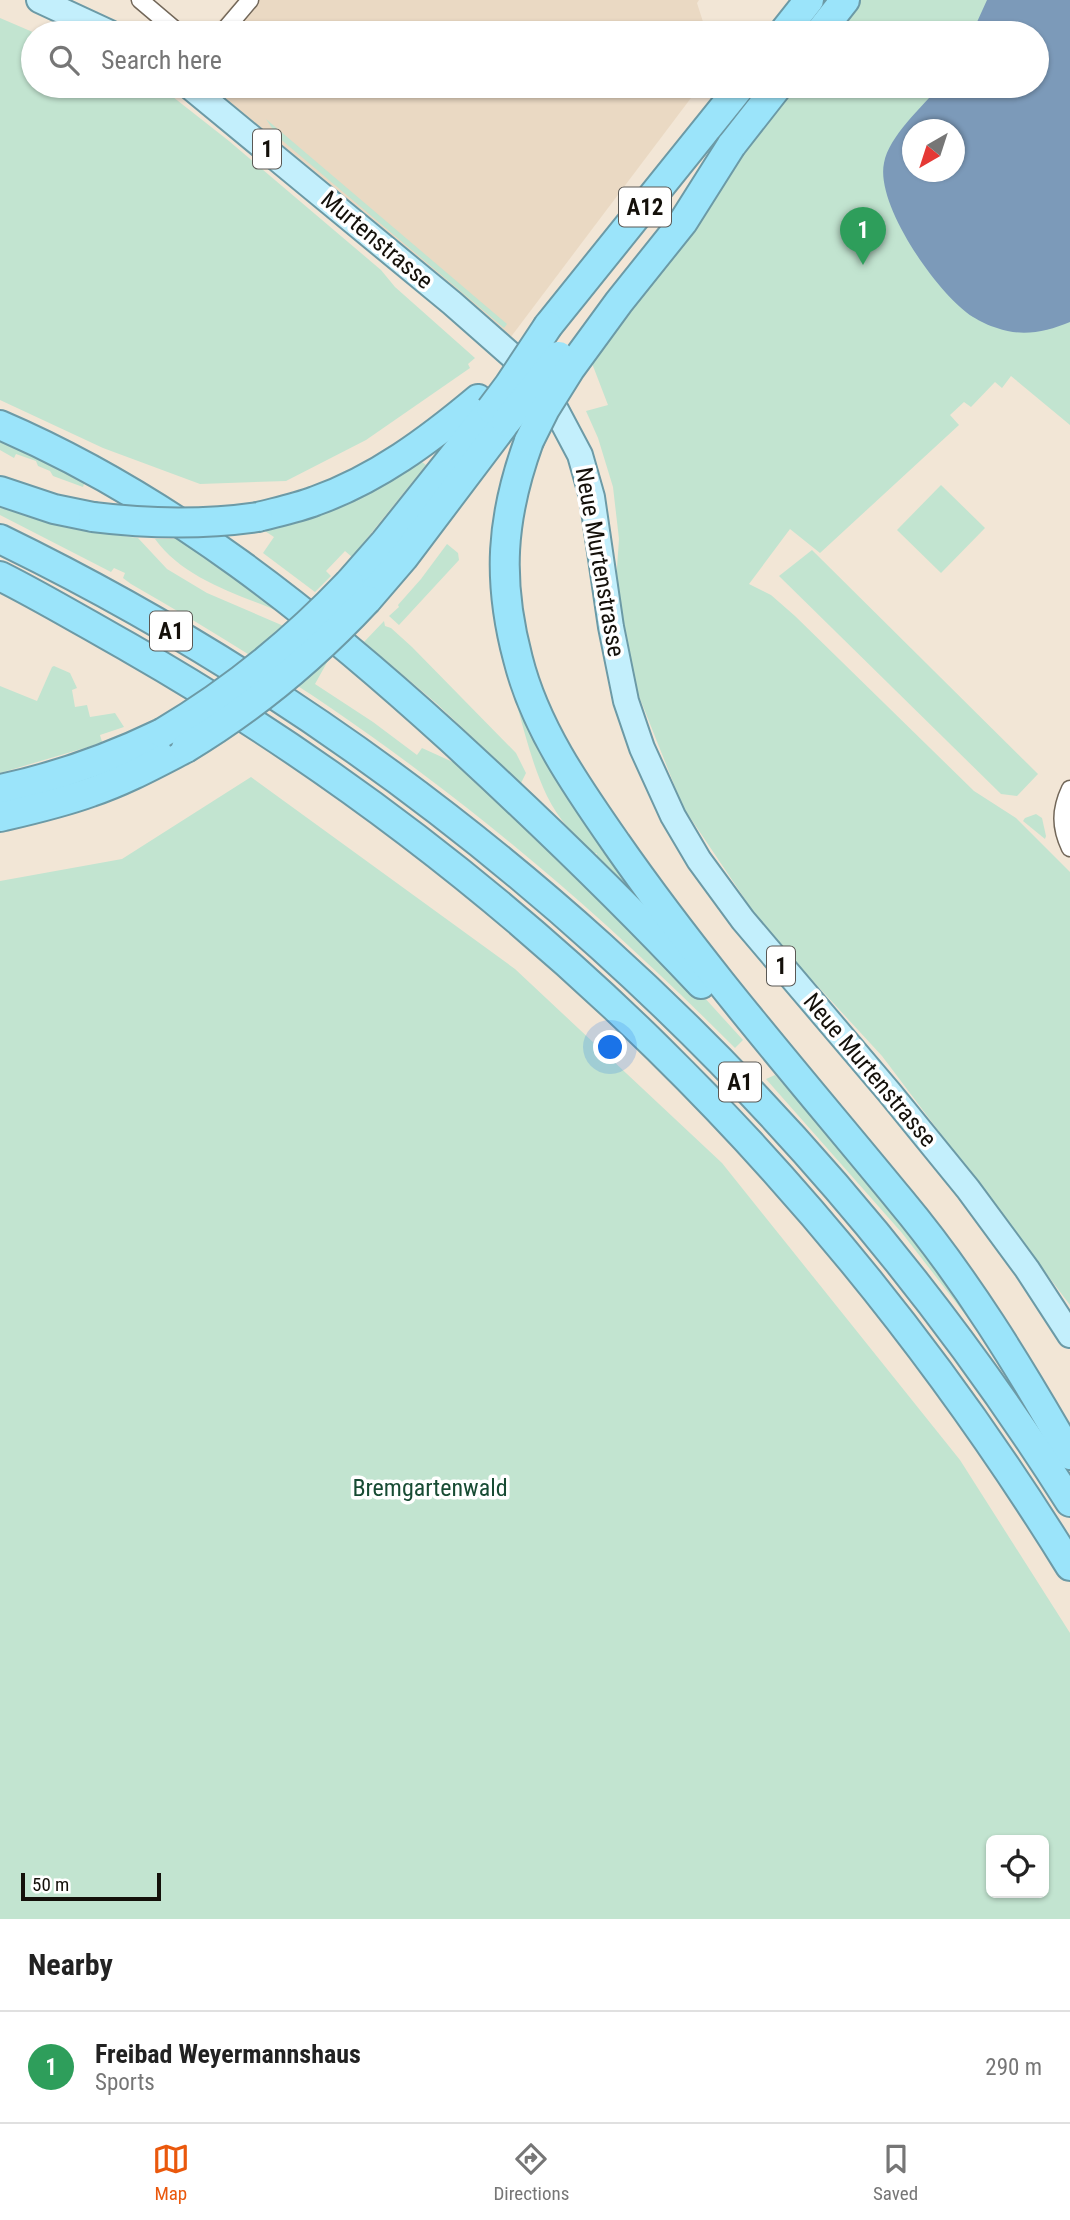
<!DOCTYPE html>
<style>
:root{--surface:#fff;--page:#f2f2f2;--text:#222;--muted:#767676;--line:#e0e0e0;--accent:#ea580c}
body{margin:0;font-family:"Roboto Condensed",sans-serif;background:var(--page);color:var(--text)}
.controls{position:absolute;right:21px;bottom:21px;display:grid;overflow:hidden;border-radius:10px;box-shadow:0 2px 5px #0004}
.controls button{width:63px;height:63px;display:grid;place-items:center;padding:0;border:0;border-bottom:2px solid var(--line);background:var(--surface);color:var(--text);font:35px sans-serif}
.compass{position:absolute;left:902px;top:119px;width:63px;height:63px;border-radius:50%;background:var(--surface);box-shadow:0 2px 5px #0004;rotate:219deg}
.scale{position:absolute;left:21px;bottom:18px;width:140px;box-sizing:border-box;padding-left:7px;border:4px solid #14100a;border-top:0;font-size:19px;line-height:24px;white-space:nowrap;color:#14100a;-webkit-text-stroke:5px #fff;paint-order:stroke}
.you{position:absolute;left:611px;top:1048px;width:24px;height:24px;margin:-18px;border:5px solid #fff;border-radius:50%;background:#1a73e8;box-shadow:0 0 0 10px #1a73e833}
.badge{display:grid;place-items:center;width:46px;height:46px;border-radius:50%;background:var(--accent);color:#fff;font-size:23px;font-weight:700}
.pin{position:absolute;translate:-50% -58px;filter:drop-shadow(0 2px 4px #0008)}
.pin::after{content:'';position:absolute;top:37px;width:24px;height:21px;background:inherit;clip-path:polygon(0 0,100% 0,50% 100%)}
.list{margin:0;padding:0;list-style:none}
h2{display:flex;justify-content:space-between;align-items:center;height:91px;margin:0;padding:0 28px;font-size:30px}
h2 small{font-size:23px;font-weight:400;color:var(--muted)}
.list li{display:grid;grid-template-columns:46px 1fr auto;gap:21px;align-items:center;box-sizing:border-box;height:112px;padding:0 28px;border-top:2px solid var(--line)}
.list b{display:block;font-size:26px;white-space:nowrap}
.list p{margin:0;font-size:23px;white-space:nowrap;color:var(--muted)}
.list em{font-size:23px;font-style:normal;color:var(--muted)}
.icon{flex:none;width:38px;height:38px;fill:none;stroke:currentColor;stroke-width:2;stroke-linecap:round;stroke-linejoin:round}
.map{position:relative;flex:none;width:1070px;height:1919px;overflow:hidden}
.search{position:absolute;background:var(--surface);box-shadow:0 2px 5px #0004;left:21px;right:21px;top:21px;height:77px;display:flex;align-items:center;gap:18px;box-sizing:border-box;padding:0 24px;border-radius:38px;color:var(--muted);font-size:26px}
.sheet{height:203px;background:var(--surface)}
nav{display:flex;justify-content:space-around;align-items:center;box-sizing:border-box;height:98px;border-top:2px solid var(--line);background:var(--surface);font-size:19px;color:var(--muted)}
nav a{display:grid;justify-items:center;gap:4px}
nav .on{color:var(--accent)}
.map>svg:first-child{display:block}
</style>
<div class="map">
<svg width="1070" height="1919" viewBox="0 0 1070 1919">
<rect width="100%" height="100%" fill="#f2e6d6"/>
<g fill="#ead9c3">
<path d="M 237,0 L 699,0 L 697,3 L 704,25 L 701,33 L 208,33 Z"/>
<path d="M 194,86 L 700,86 L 501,350 Z"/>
</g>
<g fill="#c2e4d0" fill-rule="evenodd">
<path d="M 855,0 L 1070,0 L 1070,425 L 1011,376 L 1002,388 L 995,382 L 971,407 L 964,402 L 950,415 L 959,425 L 820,553 L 790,529 L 749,584 L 771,595 L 795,616 L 974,791 L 1016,818 L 1070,872 L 1070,1305 L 882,1056 L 765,929 L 683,807 L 631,676 L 616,582 L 619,539 L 613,487 L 598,438 L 586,411 L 608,405 L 588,353 L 772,116 L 788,86 L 1037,86 L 1037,33 L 829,33 ZM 912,130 L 954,130 L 954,172 L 912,172 Z"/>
<path d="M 0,18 L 35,33 L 33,86 L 159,86 L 229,141 L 381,270 L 395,287 L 475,358 L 468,364 L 470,368 L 366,440 L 286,481 L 200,484 L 103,448 L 0,400 Z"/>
<path d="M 266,119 L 507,324 L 504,328 L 278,137 Z"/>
<path d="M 0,439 L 85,481 L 83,487 L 53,476 L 50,471 L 38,466 L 36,461 L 16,454 L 14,458 L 0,450 Z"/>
<path d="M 422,462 L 426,465 L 352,557 L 345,551 L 326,571 L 331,576 L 315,592 L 263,553 L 274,537 L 265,531 C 322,519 374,495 422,462 Z"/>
<path d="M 941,485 L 985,528 L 941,573 L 897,530 Z"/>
<path d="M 0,507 L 78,530 L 138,538 L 167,569 L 207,593 L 335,648 L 315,684 L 373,722 L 417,755 L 422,748 L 477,773 L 703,996 L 743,1040 L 735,1048 C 637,950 535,858 424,775 C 331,704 232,642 131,584 L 123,578 L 125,573 L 114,568 L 111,572 L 0,515 Z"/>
<path d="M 155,539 L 192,539 L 290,616 C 244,596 185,581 155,539 Z"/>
<path d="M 447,544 L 458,553 L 459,560 L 399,625 L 389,616 L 399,607 L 398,605 L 421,579 Z"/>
<path d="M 812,550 L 1038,774 L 1017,796 L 1001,794 L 779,576 Z"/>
<path d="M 492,557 L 502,629 L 650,912 L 596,856 L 597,853 L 593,854 C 575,836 558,819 547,796 C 534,769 526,738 518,709 C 504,659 490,609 492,557 Z"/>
<path d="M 384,621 L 385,626 L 391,628 L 412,647 L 516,753 L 526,773 L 521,783 L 436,703 L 364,642 Z"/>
<path d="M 54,666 L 70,673 L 77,688 L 72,690 L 75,707 L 87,705 L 90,717 L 115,713 L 124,727 L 100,735 L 102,742 L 88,747 L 0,773 L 0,686 L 37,701 L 52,667 Z"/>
<path d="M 251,777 L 515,969 L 722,1163 L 960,1460 L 1070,1633 L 1070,1919 L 0,1919 L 0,881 L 122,859 ZM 991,1840 L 1044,1840 L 1044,1893 L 991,1893 Z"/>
<path d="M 1036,814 L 1042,818 L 1046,836 L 1045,839 L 1023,821 L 1025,818 Z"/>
<path d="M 775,1075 L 868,1180 L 979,1325 L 975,1327 L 902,1233 L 766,1079 Z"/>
</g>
<path fill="#7c9ab9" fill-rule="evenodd" d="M 987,0 L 1070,0 L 1070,322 C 1046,332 1022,337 997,328 C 989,326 980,321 973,317 C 938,295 875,205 884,163 C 889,136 922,107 940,86 L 1037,86 L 1037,33 L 972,33 ZM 912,130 L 954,130 L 954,172 L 912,172 Z"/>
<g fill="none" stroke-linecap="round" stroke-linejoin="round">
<g stroke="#726759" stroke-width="19">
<g id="minor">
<path d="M 140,0 L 179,33"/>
<path d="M 222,33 L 250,0"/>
<path d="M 1070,789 C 1060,810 1060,827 1070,848"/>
</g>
</g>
<g stroke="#6c9aa6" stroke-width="28">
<g id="primary">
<path d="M 39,0 L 110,33"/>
<path d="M 189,86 L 452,303 L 535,376 L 554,406 L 580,455 L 592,497 L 611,627 L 626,701 L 642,748 L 673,816 L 699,860 L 743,920 L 889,1092 L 968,1189 L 1027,1269 L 1070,1335"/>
</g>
</g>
<g stroke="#6c9aa6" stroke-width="32">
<g id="motorway">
<path d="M 783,33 L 809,0"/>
<path d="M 819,33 L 845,0"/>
<path d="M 731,146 L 778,86"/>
<path d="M 548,326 L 741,86"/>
<path d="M 0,425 C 170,498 316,616 451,739 C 537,818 621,899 701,984"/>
<path d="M 529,441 C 501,518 497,580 518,659 C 535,727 577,787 616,843 C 703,968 804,1083 900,1200 C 966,1279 1019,1366 1070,1455"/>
<path d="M 0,491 L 54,509 L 93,517"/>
<path d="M 258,517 C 277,512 297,508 315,501 C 377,479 429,440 478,399"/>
<path d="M 0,539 C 436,751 811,1093 1070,1502"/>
<path d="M 0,576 C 44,598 87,624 130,648 C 518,870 836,1187 1070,1566"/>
<path d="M 349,583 L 385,542 L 491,409"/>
<path d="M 367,600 L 404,557 L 506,422"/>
<path d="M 0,789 C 58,777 108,759 162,733"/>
<path d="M 0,817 C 30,810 61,803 91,792 C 124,781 155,764 186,748"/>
</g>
</g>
<use href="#minor" stroke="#fff" stroke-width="16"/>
<use href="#primary" stroke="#c3effc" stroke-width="24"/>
<use href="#motorway" stroke="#9be4fa" stroke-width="28"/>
<g stroke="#6c9aa6" stroke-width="32" stroke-linecap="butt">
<g id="motorway-bridge">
<path d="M 491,409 L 509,385 L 548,326"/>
<path d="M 506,422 L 559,356"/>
<path d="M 529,441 L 545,409 L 570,369 L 619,302 L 683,222 L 731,146"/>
<path d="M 93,517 C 149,524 202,525 258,517"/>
<path d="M 162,733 C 233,691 292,643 349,583"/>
<path d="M 186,748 C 254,707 313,658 367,600"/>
</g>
</g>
<use href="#motorway-bridge" stroke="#9be4fa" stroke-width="28"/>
</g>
<g text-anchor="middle" stroke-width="7" stroke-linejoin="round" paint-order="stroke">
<g fill="#fff" stroke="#5a5854" stroke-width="2">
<rect x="253" y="129.5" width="28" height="39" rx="5"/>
<rect x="619" y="187.5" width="52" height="39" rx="5"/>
<rect x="150" y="611.5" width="42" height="39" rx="5"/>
<rect x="767" y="946.5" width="28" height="39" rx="5"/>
<rect x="719" y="1062.5" width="42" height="39" rx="5"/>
</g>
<g font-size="23" font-weight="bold" fill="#14100a">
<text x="267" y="157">1</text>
<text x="645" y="215">A12</text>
<text x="171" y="639">A1</text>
<text x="781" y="974">1</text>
<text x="740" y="1090">A1</text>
</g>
<g font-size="24" fill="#14100a" stroke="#fff">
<text transform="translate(377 240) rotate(40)" y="8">Murtenstrasse</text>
<text transform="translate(600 562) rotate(80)" y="8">Neue Murtenstrasse</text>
<text transform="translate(870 1070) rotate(50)" y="8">Neue Murtenstrasse</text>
</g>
<g font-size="24" fill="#174b33" stroke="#fff">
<text x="430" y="1496">Bremgartenwald</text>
</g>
</g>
</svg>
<div class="controls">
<button><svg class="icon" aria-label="locate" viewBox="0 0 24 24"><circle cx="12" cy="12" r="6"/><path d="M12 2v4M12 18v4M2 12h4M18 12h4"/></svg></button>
</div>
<svg class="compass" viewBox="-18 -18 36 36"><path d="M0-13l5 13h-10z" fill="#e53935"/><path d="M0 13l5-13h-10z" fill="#767676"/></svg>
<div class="scale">50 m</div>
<div class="you"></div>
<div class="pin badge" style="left:863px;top:265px;background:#2e9e5b">1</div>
<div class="search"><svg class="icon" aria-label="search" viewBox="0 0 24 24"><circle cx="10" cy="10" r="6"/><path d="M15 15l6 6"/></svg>Search here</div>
</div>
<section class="sheet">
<h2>Nearby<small></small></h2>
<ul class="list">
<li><span class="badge" style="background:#2e9e5b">1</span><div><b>Freibad Weyermannshaus</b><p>Sports</p></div><em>290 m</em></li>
</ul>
</section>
<nav>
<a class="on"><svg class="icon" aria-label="map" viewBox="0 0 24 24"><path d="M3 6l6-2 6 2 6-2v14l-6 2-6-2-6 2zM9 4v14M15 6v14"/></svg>Map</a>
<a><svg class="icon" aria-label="directions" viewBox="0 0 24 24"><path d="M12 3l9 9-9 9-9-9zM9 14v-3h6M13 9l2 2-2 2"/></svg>Directions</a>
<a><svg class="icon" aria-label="saved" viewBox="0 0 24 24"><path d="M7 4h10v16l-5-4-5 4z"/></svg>Saved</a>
</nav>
